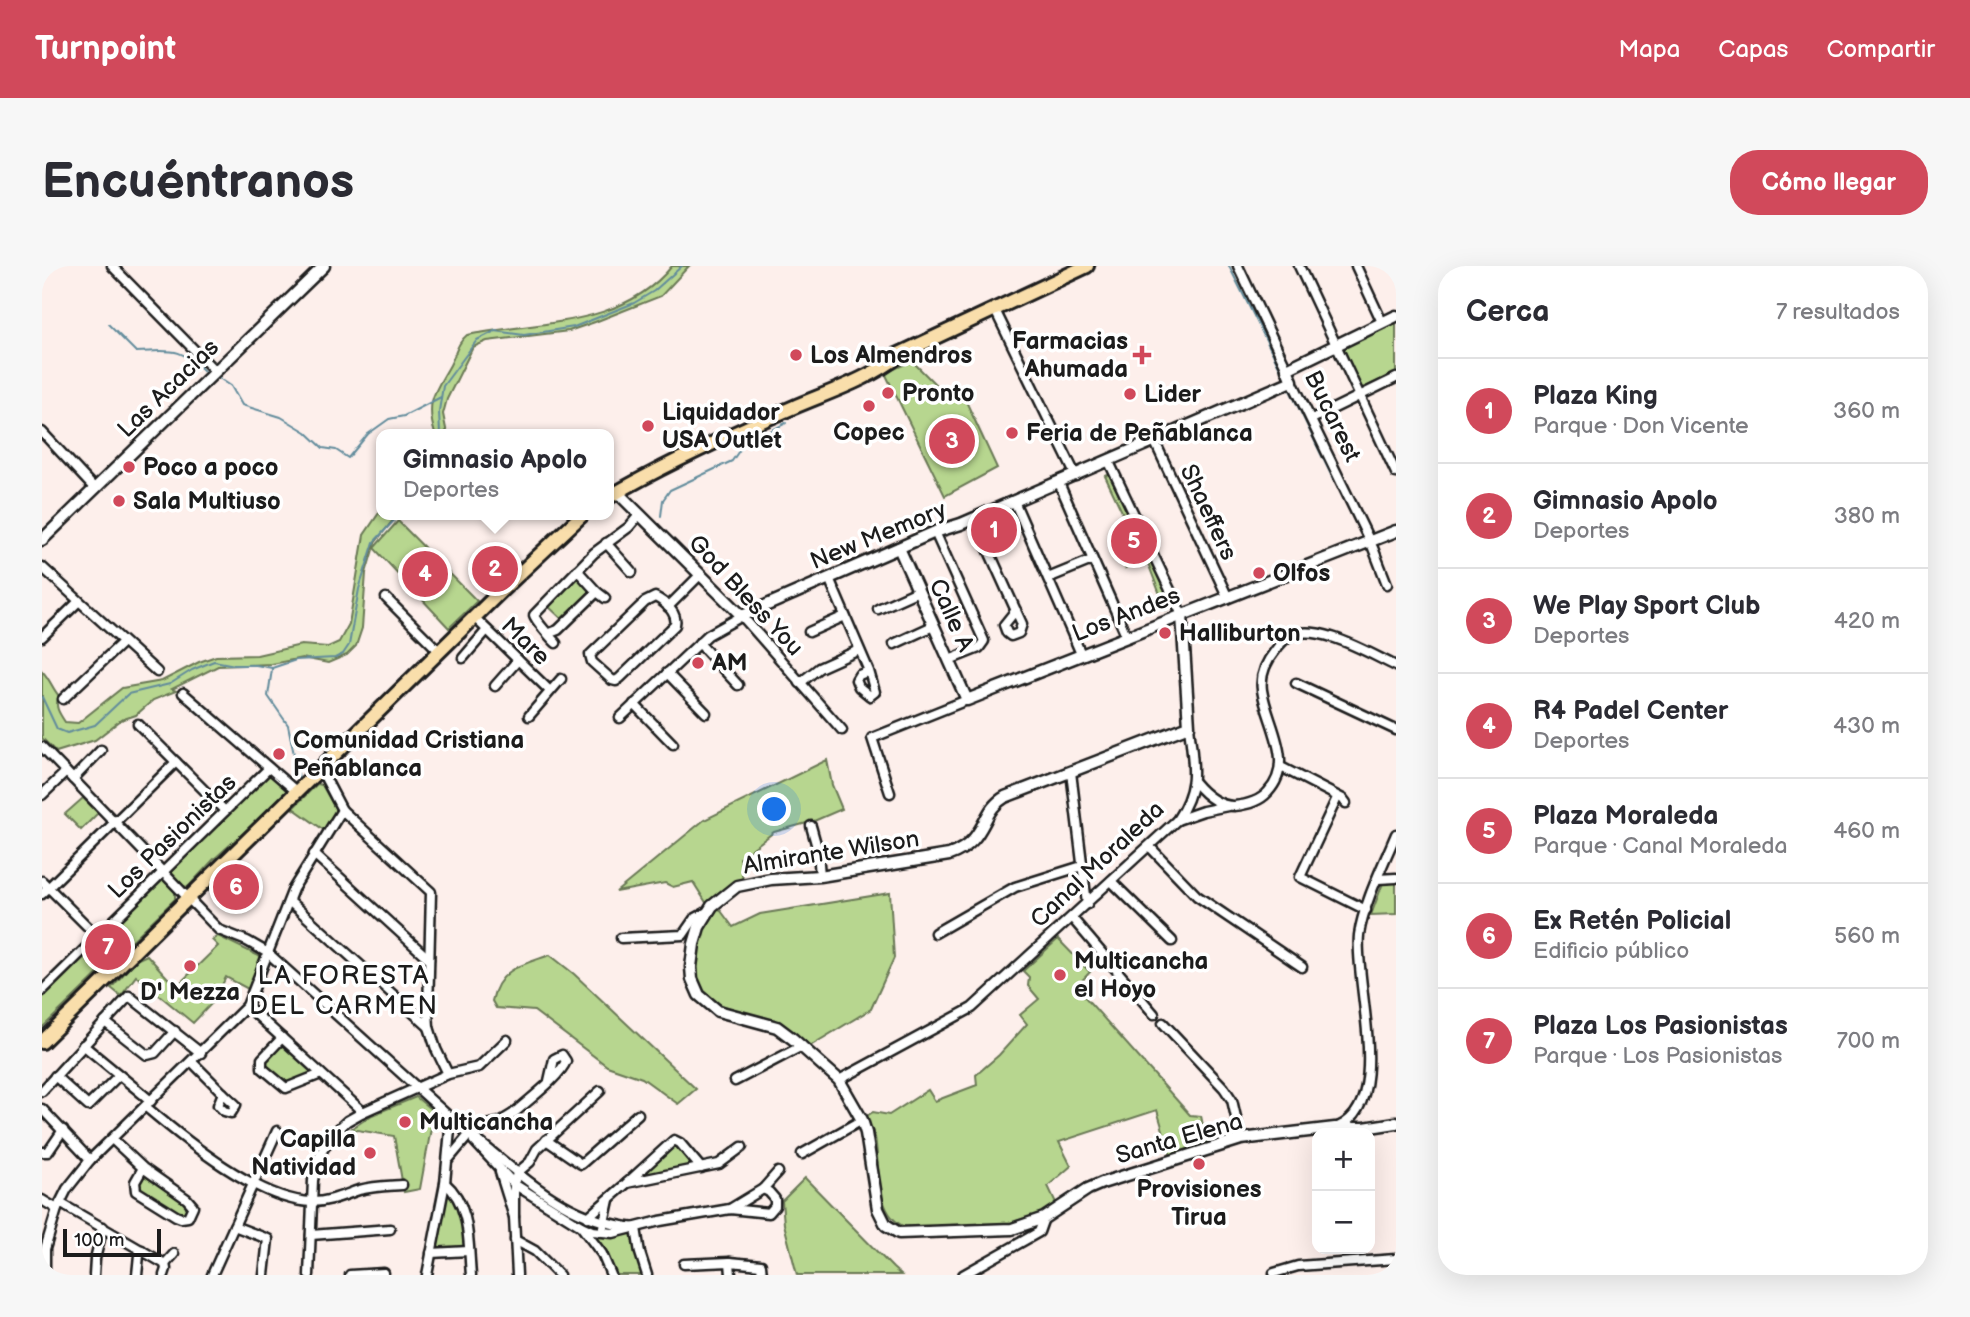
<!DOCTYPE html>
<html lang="es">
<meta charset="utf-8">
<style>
:root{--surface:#fff;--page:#f7f7f7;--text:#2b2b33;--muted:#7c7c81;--line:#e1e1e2;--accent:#d1495b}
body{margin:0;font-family:"Balsamiq Sans",sans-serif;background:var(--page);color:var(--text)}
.controls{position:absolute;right:21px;bottom:21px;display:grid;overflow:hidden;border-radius:14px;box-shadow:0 7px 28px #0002}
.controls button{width:63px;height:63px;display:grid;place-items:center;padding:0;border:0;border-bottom:2px solid var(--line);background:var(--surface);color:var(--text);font:35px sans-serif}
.scale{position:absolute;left:21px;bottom:18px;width:98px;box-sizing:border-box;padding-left:7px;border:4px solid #1c1c1c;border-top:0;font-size:19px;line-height:24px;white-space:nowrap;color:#1c1c1c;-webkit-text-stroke:5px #fff;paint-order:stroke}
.you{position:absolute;left:733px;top:544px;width:24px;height:24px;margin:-18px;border:5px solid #fff;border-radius:50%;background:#1a73e8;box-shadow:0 0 0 10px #1a73e833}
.badge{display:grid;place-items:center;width:46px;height:46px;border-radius:50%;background:var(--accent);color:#fff;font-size:23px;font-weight:700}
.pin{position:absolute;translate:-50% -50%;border:4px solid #fff;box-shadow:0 2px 7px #0006}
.popup{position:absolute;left:334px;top:163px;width:238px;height:91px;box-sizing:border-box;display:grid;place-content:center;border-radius:14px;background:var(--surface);filter:drop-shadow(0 2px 5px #0005);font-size:23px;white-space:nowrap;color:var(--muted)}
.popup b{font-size:26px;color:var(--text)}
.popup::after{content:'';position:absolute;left:50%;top:100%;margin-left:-14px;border:14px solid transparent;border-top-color:var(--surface)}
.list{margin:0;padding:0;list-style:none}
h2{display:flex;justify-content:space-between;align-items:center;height:91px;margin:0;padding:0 28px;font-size:30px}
h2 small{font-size:23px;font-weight:400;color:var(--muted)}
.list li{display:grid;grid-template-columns:46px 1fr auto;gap:21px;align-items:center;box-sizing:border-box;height:105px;padding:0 28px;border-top:2px solid var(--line)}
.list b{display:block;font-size:26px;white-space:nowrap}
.list p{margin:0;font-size:23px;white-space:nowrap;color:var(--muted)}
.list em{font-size:23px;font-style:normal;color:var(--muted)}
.map{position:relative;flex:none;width:1354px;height:1009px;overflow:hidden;border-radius:28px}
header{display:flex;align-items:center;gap:42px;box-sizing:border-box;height:98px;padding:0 35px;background:var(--accent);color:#fff}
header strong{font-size:33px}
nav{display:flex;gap:38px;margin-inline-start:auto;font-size:24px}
.intro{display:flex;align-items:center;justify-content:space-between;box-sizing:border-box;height:168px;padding:0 42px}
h1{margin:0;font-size:49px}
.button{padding:18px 32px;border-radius:28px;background:var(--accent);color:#fff;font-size:24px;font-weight:700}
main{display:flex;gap:42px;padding:0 42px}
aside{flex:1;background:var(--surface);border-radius:28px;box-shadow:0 7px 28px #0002}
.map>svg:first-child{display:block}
</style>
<header>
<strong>Turnpoint</strong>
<nav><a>Mapa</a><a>Capas</a><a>Compartir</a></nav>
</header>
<div class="intro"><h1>Encuéntranos</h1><a class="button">Cómo llegar</a></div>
<main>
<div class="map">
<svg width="1354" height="1009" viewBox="0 0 1354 1009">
<rect width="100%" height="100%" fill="#fdefeb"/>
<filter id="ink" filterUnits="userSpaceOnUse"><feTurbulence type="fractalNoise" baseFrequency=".0143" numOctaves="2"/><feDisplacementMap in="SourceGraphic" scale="14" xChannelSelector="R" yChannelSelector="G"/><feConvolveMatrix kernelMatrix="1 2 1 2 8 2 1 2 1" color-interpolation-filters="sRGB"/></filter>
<g filter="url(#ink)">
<g fill="#b7d68f" stroke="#6a7956" stroke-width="2">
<path d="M 630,0 L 647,0 L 619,30 L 553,56 L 527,65 L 445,75 L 431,81 L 405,133 L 401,148 L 405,168 L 393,168 C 383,135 393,126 408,99 C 414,88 415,77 425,69 C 496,55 580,62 630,0 Z"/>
<path d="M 1354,55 L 1354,107 L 1322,122 L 1319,121 L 1302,84 L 1303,79 Z"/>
<path d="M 870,95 L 906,131 L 925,124 L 922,131 L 955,202 L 903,230 L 843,107 Z"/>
<path d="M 1069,208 L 1131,340 L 1124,344 L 1104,292 L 1083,302 L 1075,279 L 1092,271 L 1063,210 Z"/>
<path d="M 339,244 L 339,249 L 355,249 L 333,277 L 324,307 L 320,362 L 314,380 L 305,389 L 286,397 L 260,392 L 230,398 L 176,400 L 130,423 L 134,425 L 111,434 L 94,449 L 79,454 L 53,474 L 14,486 L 0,472 L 0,405 C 8,413 10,422 17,430 C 12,440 17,447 23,456 L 36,457 L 80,422 L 120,415 L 157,396 L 174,390 L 215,389 L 259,379 L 286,381 L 297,376 L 307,358 L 322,269 Z"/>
<path d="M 356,255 L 435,335 L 407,362 L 332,282 Z"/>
<path d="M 535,311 L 550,326 L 521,354 L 506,340 Z"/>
<path d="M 785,494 L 790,519 L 800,543 L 772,555 L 732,566 L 698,592 L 701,614 L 682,623 L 665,638 L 651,616 L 631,621 L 623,617 L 574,626 L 662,554 Z"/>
<path d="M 224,508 C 232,509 243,519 246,527 L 171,594 L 146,621 L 141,620 L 128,605 L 128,602 Z"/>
<path d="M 275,518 L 280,519 L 293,542 L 293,546 L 282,564 L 251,542 Z"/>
<path d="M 41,532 L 56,547 L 39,564 L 23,548 Z"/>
<path d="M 118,613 L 121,614 L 133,626 L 133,633 L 0,762 L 0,729 Z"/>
<path d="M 1354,616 L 1354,648 L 1329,649 L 1341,617 Z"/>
<path d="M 848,627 L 852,692 L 829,743 L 768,780 C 756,768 743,759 726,753 C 686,740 646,741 656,685 C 659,669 664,652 676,641 L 691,661 L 718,648 Z"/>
<path d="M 176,670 L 219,691 L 208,724 L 184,711 L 172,735 L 151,757 L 94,710 L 79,730 L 69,722 L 94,694 L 105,689 L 134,721 L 176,680 L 170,674 Z"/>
<path d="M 1016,673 L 1048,706 L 1034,721 L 1148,849 L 1159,850 L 1165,878 L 1129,891 L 1115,844 L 1017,876 L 1029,900 L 1006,920 L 1015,939 L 991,951 L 968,959 L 863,961 C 832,948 838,900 833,871 C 831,864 827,858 823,851 L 831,846 L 847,849 L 886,824 L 893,835 L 935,819 L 934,809 L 957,789 L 985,758 L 978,749 L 997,733 L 986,720 L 987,711 L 981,705 Z"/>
<path d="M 508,689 L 532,708 L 654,823 L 636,838 L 600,812 L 565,800 L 492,745 L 454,742 L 450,735 C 457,702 480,699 508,689 Z"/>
<path d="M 239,777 L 272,809 L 245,821 L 222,801 L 223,794 Z"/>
<path d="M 374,831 L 392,846 L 378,923 L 362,926 L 352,870 L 309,863 L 330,849 Z"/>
<path d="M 633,877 L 654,900 L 596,912 Z"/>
<path d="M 101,907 L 106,908 L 136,932 L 143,933 L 147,939 L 147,946 L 141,950 L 95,924 L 95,915 Z"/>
<path d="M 763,912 L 851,1002 L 859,1009 L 755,1009 L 742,958 L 740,935 Z"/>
<path d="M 406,925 C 420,943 422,960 422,982 L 394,984 Z"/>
<path d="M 586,967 L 591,969 L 601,1009 L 573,1009 L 565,986 L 551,968 L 569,971 Z"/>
</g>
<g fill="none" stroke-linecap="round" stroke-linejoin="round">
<g stroke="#628c9c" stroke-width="2">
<path d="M 1187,0 L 1243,112"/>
<path d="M 66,58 L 94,86 C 129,85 138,80 163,106"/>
<path d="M 177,112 L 189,120 L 200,139 L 239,151 L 264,166 L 281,182 L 294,184 L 306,192 L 326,168 L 347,153 L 362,150 L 399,131"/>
<path d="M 1248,124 L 1292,215"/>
<path d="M 398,168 L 397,145 L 401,120 L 435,74 L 453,65 L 482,69 L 532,61 L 592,37 L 612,25 L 640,0"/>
<path d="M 619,250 L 621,234 L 628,224 L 690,195 L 701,179 L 744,157"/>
<path d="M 230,403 L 226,430 L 246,459 L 257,513"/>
<path d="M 0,431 L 15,463 L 25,467 L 53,459 L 86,428 L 128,418 L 150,404 L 172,395 L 193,399 L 214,399 L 230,402 L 254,394 L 293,392 L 301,388 L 307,379 L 317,323 L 332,276 L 357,249"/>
<path d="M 307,489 L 311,493"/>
</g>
<g stroke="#1c1c1c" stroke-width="13">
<g id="minor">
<path d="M 70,0 L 173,105"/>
<path d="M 1196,0 L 1245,103"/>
<path d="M 1257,0 L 1354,207"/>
<path d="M 1314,0 L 1340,56"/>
<path d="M 953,44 L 1034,210"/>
<path d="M 1250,115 L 1331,282 L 1345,318"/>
<path d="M 1270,153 L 1354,112"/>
<path d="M 0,166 L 53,223"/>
<path d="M 1113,176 L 1186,332"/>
<path d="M 1067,196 L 1140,349"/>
<path d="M 1017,217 L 1085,371"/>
<path d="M 972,235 L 1039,388"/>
<path d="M 932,252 L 980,358 L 977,367 L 969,370 L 965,367 L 962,359 L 974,344"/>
<path d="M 893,266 L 942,375 L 937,382 L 907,394"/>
<path d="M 564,277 L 590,306"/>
<path d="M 0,301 L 115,406"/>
<path d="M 535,304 L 555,326 L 563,332"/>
<path d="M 787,312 L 827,405 L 833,426 L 828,430 L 817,421 L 814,414 L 817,409 L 827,405"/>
<path d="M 1006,312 L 1050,294"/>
<path d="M 613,331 C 623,336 636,347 633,359 L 578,412 L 574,415 L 570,414 L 550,396 L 548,389 L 603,336 Z"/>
<path d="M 344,332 L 398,386"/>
<path d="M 626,341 L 658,309"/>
<path d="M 836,343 L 876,325"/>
<path d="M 433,352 L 508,425"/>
<path d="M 767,366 L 803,350"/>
<path d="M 508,367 L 516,364 L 555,326"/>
<path d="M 0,371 L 36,336"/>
<path d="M 514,377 C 510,373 493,354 492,349 L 552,287 L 587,261 L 597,249"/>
<path d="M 657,377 L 696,419"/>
<path d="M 852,378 L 891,360"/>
<path d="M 421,392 L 445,364"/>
<path d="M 625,407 L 664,447"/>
<path d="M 758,417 L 777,402 L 817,384"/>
<path d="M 1254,417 L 1354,464"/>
<path d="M 453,420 L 476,394"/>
<path d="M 141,427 L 255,526"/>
<path d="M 21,433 L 81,376"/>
<path d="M 592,438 L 631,478"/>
<path d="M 487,450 L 519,413"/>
<path d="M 578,452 L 666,369 L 700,350 L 800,464"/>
<path d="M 96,458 L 183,545"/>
<path d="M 0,481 L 177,664 L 205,675 L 226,687 L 422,864 C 478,906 519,954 594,962"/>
<path d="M 1239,501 L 1301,533 L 1304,537"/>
<path d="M 279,504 L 300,544 L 389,626 L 386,746 L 387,761 L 394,783 L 406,808"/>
<path d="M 1029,506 L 1045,638"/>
<path d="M 31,513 L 59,484"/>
<path d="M 1152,516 C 1162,528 1175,540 1192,540 C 1204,539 1218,535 1226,526 C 1254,496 1225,458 1220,424 C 1218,410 1224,396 1233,385 C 1237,379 1242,373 1248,370 C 1276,356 1328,388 1354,400"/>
<path d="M 848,527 L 830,472 L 925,434"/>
<path d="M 0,529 L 24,506"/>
<path d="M 1294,534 L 1258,611 L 1324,644"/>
<path d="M 1135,554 L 1161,545 L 1186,540"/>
<path d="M 769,560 L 776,585 L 778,610"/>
<path d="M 1108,581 L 1155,630 L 1260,701"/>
<path d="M 272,588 L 387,693"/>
<path d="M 1336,613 L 1354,612"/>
<path d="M 0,615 L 55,670"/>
<path d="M 1069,615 L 1130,675"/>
<path d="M 0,628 L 134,496"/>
<path d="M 247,635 L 387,761"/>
<path d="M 1030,652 L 1112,748"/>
<path d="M 893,667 L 973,621 L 1040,600"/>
<path d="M 579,672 L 641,669 L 652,653 L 665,646"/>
<path d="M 0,725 L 227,502"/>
<path d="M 205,740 L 321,846"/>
<path d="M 63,756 L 105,789 L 113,787 L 133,765"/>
<path d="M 1121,757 L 1182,822 L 1190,834 L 1199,873"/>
<path d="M 240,772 L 220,793 L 220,802 L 244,822 L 279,808"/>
<path d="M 41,779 L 109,835"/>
<path d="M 150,796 L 181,827"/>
<path d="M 13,810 L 46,840 L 77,809"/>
<path d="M 797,814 L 930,742 L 1135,554 C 1158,519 1151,499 1147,460"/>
<path d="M 693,815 L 760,780"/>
<path d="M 0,825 L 87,730 L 159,787"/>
<path d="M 181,827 L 194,839 L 189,847 L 182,845 L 176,839 Z"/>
<path d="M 104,841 C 143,874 217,935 270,936 C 287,936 302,929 317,924 C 332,920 345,920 360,919"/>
<path d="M 0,843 L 48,894"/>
<path d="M 1296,861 C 1352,837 1312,717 1317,669 C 1321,639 1342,597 1354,568"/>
<path d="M 422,864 L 458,856 L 471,848 C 485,835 518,811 524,795 L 520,789 L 512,793 L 507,815"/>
<path d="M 70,873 L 101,902 L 145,933 L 151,940 L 146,951 L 139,952 L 134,950 L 94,925 L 93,916 L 101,902"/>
<path d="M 504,874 L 539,898 L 596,848"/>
<path d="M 432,875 L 472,918 L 539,960 L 550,965 L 571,967 L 618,955 L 688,943 L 727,947 L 733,940 L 733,933 L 727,926 L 721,923"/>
<path d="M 0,886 L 6,886 L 21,864"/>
<path d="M 760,888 L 820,854"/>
<path d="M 406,894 L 427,869"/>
<path d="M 458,906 L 472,951 L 475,1009"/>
<path d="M 403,917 C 429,939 426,977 429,1009"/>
<path d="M 585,917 L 632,874 L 638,877 L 659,902"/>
<path d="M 0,934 L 15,943"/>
<path d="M 18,937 L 123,998"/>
<path d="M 688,943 L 721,923 L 736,906"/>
<path d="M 472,951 L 472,918 L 475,907 L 488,896 L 495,883 L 558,825"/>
<path d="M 546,951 L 585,917 L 677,898 L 700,881"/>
<path d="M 192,960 L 226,973 L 222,1009"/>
<path d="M 539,960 L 560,988 L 569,1009"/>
<path d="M 561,961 L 567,934"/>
<path d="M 594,962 L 598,987 L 605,1009"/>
<path d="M 269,969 L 348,963"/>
<path d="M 473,974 L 493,985 L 517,1009"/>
<path d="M 389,987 L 427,985"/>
<path d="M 688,996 L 689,1009"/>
<path d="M 123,998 L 132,988"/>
<path d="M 642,998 L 688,996 L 719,999 L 720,1009"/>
<path d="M 1232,1007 L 1256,1000 L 1354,993"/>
<path d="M 3,1009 L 3,983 L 15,943 L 25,923 L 48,894 L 205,740 L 251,623 L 300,544"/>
<path d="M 52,1009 L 53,993 L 61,961"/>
<path d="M 95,1009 L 97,989 L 100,984"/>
<path d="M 122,1009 L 124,1003 L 123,998"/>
<path d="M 170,1009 L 235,865"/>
<path d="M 267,1009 L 271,914 L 278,888 L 292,867 L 305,855 L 321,846 L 406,808 L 437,801 L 465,774"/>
<path d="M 308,1009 L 342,1007"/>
<path d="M 385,1009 L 403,917 L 409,853"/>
<path d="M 921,1009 L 997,966 L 1002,952"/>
</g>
</g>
<g stroke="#1c1c1c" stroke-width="15">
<g id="tertiary">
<path d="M 575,226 L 700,350 L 893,266 L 919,258 L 1250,115 L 1245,103 L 1354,50"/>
<path d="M 0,274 L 282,0"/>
<path d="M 857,282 L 925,434 L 1354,265"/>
<path d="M 1140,349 L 1147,460 L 963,531 C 938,545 946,575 907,589 L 778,610 L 729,613 L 695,620 L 670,640 L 657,661 L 652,678 L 649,701 L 650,713 L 657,729 L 676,745 L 735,761 L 751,773 L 797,814 L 820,854 L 824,867 L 836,943 L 844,959 L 857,967 L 970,963 L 1002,952 L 1046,923 L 1060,917 L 1199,873 L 1293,862 L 1322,862 L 1354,857"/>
</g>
</g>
<g stroke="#1c1c1c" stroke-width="18">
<g id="primary">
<path d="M 851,91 L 1045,0"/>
<path d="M 567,231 C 625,197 689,168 752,141 C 787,126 828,113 858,89"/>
<path d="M 0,776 L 460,324 L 540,249"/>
</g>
</g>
<use href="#minor" stroke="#fff" stroke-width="8"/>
<use href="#tertiary" stroke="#fff" stroke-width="10"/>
<use href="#primary" stroke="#f9deab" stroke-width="12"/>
</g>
</g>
<g fill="#d1495b" stroke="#fff" stroke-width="2.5">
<circle cx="754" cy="89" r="7"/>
<path d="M1096.5 78.5h7v7h7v7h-7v7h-7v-7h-7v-7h7z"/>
<circle cx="846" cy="127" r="7"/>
<circle cx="1088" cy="128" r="7"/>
<circle cx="827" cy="140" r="7"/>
<circle cx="606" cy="160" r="7"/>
<circle cx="970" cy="167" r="7"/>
<circle cx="87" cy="201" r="7"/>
<circle cx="77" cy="235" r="7"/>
<circle cx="1217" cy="307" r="7"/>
<circle cx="1123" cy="367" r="7"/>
<circle cx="656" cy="397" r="7"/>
<circle cx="237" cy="488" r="7"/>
<circle cx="148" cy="700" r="7"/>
<circle cx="1018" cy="709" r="7"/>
<circle cx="363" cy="856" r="7"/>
<circle cx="328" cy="887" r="7"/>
<circle cx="1157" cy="898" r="7"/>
</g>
<g text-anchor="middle" stroke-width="7" stroke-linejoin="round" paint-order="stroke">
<g font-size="24" font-weight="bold" fill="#1c1c1c" stroke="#fff" text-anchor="start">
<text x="1086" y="83" text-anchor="end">Farmacias<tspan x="1086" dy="28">Ahumada</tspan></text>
<text x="768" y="97">Los Almendros</text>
<text x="860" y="135">Pronto</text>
<text x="1102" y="136">Lider</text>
<text x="620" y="154">Liquidador<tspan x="620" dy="28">USA Outlet</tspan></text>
<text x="827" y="174" text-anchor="middle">Copec</text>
<text x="984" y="175">Feria de Peñablanca</text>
<text x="101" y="209">Poco a poco</text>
<text x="91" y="243">Sala Multiuso</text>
<text x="1231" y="315">Olfos</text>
<text x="1137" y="375">Halliburton</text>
<text x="670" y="405">AM</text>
<text x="251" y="482">Comunidad Cristiana<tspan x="251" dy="28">Peñablanca</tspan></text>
<text x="1032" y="703">Multicancha<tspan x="1032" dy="28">el Hoyo</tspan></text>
<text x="148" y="734" text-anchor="middle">D' Mezza</text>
<text x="377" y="864">Multicancha</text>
<text x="314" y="881" text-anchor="end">Capilla<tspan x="314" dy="28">Natividad</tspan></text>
<text x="1157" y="931" text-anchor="middle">Provisiones<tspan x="1157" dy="28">Tirua</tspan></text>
</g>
<g font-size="24" fill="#1c1c1c" stroke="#fff">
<text transform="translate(126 122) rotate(-44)" y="8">Las Acacias</text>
<text transform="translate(1291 150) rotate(64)" y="8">Bucarest</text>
<text transform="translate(1167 246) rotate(65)" y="8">Shaeffers</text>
<text transform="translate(836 269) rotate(-22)" y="8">New Memory</text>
<text transform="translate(704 329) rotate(47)" y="8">God Bless You</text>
<text transform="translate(1084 348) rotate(-21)" y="8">Los Andes</text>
<text transform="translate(910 349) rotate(66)" y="8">Calle A</text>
<text transform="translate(484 375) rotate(44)" y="8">Mare</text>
<text transform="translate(130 570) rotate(-44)" y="8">Los Pasionistas</text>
<text transform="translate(789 586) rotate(-9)" y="8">Almirante Wilson</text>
<text transform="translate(1055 598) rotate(-43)" y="8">Canal Moraleda</text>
<text transform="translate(1137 872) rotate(-16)" y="8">Santa Elena</text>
</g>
<g font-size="26" letter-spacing="2" fill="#1c1c1c" stroke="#fff">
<text x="302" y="718">LA FORESTA<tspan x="302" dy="30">DEL CARMEN</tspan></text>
</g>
</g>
</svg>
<div class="controls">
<button>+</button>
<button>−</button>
</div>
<div class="scale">100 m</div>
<div class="you"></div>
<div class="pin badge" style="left:952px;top:264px">1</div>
<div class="pin badge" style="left:453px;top:303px">2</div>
<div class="popup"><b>Gimnasio Apolo</b>Deportes</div>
<div class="pin badge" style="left:910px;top:175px">3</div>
<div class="pin badge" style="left:383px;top:308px">4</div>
<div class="pin badge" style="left:1092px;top:275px">5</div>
<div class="pin badge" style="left:194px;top:621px">6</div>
<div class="pin badge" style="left:66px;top:681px">7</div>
</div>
<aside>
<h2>Cerca<small>7 resultados</small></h2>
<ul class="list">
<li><span class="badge">1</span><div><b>Plaza King</b><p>Parque · Don Vicente</p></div><em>360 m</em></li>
<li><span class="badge">2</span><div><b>Gimnasio Apolo</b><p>Deportes</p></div><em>380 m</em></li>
<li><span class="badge">3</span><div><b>We Play Sport Club</b><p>Deportes</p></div><em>420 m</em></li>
<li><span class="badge">4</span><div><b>R4 Padel Center</b><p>Deportes</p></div><em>430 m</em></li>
<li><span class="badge">5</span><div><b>Plaza Moraleda</b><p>Parque · Canal Moraleda</p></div><em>460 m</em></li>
<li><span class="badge">6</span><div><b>Ex Retén Policial</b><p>Edificio público</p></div><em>560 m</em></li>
<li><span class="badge">7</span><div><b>Plaza Los Pasionistas</b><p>Parque · Los Pasionistas</p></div><em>700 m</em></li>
</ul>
</aside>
</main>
